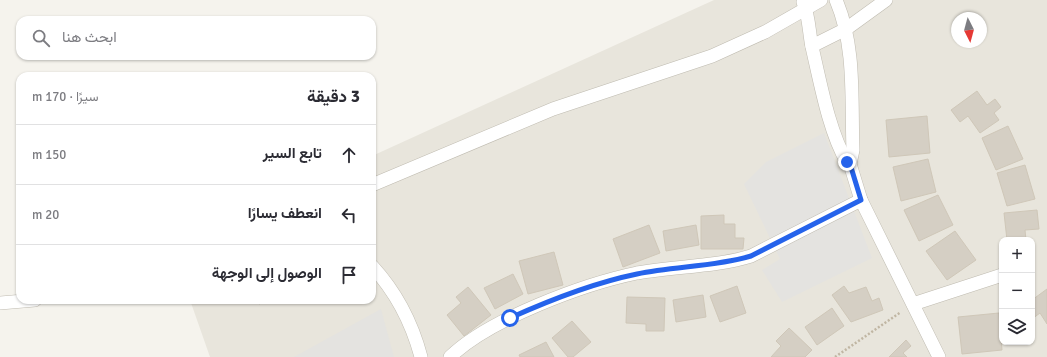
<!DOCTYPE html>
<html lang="ar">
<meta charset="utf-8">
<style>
:root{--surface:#fff;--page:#f2f2f3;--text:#2b2b33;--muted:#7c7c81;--line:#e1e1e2}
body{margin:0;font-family:Signika,Vazirmatn,sans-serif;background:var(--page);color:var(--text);direction:rtl}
.controls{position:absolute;right:12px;bottom:12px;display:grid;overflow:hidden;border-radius:8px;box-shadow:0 1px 3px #0004}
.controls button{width:36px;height:36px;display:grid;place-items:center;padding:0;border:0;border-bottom:1px solid var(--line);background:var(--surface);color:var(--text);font:20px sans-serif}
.compass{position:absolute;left:951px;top:12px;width:36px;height:36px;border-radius:50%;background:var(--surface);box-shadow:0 1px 3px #0004;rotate:174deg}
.stop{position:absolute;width:12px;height:12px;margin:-9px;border:3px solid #2563eb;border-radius:50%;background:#fff}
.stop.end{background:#2563eb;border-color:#fff;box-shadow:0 1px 4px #0008}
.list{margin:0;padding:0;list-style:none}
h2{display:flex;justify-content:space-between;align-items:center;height:52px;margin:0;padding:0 16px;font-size:17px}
h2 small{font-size:13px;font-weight:400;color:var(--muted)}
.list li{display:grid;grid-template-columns:26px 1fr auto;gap:12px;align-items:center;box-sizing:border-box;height:60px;padding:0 16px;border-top:1px solid var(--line)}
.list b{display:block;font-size:15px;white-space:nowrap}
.list em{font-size:13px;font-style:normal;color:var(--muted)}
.icon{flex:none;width:22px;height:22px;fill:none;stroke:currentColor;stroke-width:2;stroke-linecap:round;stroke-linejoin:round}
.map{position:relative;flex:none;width:1047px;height:357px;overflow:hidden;direction:ltr}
.search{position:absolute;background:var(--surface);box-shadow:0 1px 3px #0004;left:16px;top:16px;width:360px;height:44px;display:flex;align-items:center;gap:10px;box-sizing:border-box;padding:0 14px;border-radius:12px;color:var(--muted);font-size:15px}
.panel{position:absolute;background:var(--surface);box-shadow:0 1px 3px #0004;left:16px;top:72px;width:360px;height:232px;border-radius:12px;direction:rtl}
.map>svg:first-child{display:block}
</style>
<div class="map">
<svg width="1047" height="357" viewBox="0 0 1047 357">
<rect width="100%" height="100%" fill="#f5f3ed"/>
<path fill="#e8e5dc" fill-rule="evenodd" d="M 714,0 L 1047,0 L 1047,357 L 210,357 L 190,300 L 372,300 L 372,156 ZM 957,18 L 981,18 L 981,42 L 957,42 ZM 1002,240 L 1032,240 L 1032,342 L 1002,342 Z"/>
<g fill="#e4e3e0">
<path d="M 824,133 L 872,258 L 782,302 L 762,270 L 780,259 L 744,184 L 766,162 Z"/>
<path d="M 381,309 L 394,357 L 294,357 Z"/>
</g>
<g fill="#d5cfc4" stroke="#cfc7b8">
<path d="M 977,91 L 987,105 L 995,99 L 1001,107 L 994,113 L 999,120 L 980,133 L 968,116 L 960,122 L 951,110 Z"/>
<path d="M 927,116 L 930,153 L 889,157 L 886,120 Z"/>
<path d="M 1008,126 L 1023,159 L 996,170 L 982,138 Z"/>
<path d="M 928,159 L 936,192 L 901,201 L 893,167 Z"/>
<path d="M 1025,165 L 1035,199 L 1007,206 L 997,173 Z"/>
<path d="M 938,195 L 953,225 L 919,241 L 904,210 Z"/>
<path d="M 1037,210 L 1039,229 L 1025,230 L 1026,240 L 1007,240 L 1004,213 Z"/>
<path d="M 724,215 L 724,224 L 735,224 L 735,238 L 744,238 L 743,249 L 701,249 L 701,216 Z"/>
<path d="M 649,225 L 660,253 L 623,267 L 613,239 Z"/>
<path d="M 696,225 L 699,245 L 666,251 L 663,231 Z"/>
<path d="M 955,231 L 976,260 L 947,280 L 926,251 Z"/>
<path d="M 554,252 L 563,285 L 528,294 L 519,261 Z"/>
<path d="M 513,274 L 523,294 L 495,309 L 484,288 Z"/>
<path d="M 737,286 L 746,313 L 720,322 L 710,296 Z"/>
<path d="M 844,286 L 849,293 L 866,287 L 872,301 L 879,298 L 883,310 L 851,322 L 832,295 Z"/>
<path d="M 468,287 L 491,315 L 464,336 L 447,315 L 461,303 L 456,297 Z"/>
<path d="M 1047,289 L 1047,324 L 1040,313 L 1032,319 L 1032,300 Z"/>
<path d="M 703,295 L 706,317 L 676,322 L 673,300 Z"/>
<path d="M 627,297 L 665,298 L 664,331 L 646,331 L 646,324 L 626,323 Z"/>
<path d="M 258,300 L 268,300 L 259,304 Z"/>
<path d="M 832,308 L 844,326 L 817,345 L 805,327 Z"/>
<path d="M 999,313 L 1002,350 L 962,354 L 958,317 Z"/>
<path d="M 572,321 L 591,342 L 573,357 L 568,357 L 552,338 Z"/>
<path d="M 789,328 L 812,350 L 805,357 L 771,357 L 781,346 L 776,341 Z"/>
<path d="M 906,340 L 911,346 L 903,353 L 907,357 L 889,357 Z"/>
<path d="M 546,342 L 554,357 L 520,357 L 519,355 Z"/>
</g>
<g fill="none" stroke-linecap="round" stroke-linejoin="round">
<g stroke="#bfbbb0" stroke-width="14">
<g id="minor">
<path d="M 836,0 C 856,47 851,100 853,150 L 850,164"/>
<path d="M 803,2 C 809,15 809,32 812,47 C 820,81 829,132 847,162 L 850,164 L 861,200 L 939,357"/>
<path d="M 812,46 L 846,29 L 886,0"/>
<path d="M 372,185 L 553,109 L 712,56 L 765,32 L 821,0"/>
<path d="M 372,266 C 396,292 412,323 421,357"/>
<path d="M 0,303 L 35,300"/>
<path d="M 913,304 L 1002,275"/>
<path d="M 450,357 C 489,319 584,284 637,273 C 675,266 715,267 751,256 L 861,200"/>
</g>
</g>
<path stroke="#c0b6a3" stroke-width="2.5" stroke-dasharray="2 2" stroke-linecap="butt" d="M 835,357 L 901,312"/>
<use href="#minor" stroke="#fff" stroke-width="13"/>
</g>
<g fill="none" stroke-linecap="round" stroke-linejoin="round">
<path stroke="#2563eb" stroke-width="5" d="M 510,318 C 550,300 593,283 637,274 C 674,266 714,267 751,256 L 861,200 L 850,164 L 847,162"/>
</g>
</svg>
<div class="controls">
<button>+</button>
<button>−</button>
<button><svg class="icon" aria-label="layers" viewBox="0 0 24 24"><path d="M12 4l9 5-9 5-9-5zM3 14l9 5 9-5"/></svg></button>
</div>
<svg class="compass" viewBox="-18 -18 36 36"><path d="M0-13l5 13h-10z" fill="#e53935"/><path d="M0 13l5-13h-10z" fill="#7c7c81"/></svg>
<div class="stop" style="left:510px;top:318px"></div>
<div class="stop end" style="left:847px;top:162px"></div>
<div class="search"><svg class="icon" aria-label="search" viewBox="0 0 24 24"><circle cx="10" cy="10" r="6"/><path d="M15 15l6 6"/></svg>ابحث هنا</div>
<section class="panel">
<h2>3 دقيقة<small>سيرًا · 170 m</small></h2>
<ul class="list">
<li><svg class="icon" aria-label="ahead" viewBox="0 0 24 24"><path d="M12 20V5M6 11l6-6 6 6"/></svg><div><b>تابع السير</b></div><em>150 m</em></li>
<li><svg class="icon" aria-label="left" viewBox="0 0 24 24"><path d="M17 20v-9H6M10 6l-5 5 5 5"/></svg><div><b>انعطف يسارًا</b></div><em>20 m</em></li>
<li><svg class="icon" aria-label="arrive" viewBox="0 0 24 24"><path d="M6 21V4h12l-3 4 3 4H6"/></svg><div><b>الوصول إلى الوجهة</b></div></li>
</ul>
</section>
</div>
